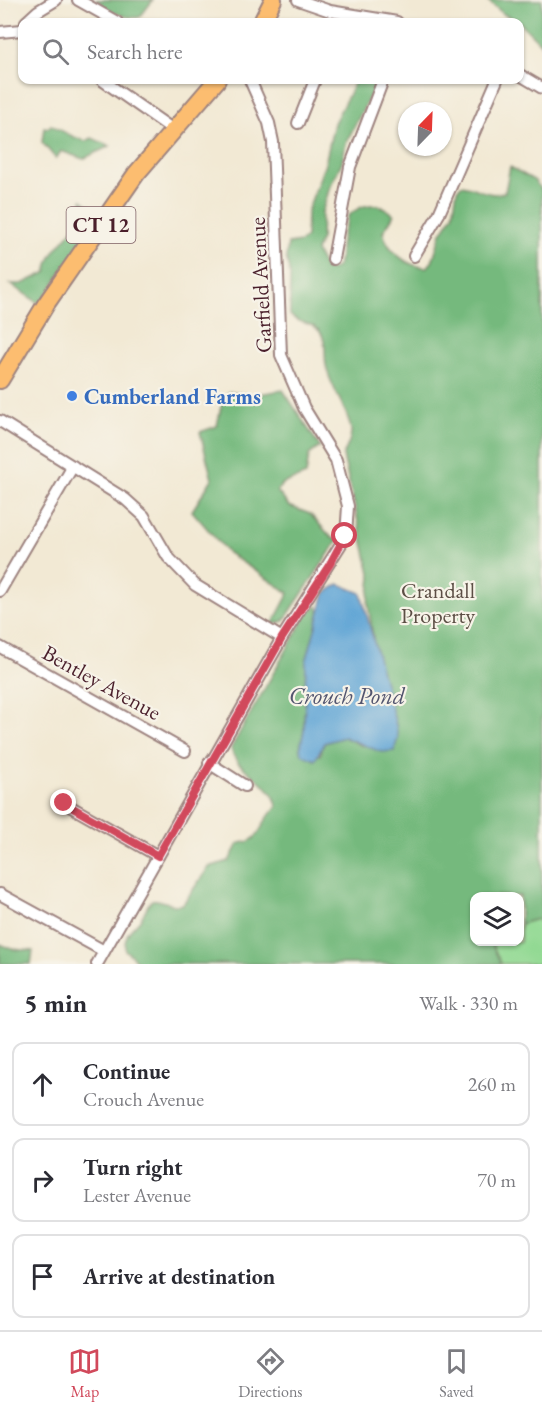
<!DOCTYPE html>
<meta charset="utf-8">
<style>
:root{--surface:#fff;--page:#f7f7f7;--text:#2b2b33;--muted:#7c7c81;--line:#e1e1e2;--accent:#d1495b}
body{margin:0;font-family:"EB Garamond",serif;background:var(--page);color:var(--text)}
.controls{position:absolute;right:18px;bottom:18px;display:grid;overflow:hidden;border-radius:12px;box-shadow:0 2px 4px #0004}
.controls button{width:54px;height:54px;display:grid;place-items:center;padding:0;border:0;border-bottom:2px solid var(--line);background:var(--surface);color:var(--text);font:30px sans-serif}
.compass{position:absolute;left:398px;top:102px;width:54px;height:54px;border-radius:50%;background:var(--surface);box-shadow:0 2px 4px #0004;rotate:23deg}
.stop{position:absolute;width:18px;height:18px;margin:-14px;border:4px solid #d1495b;border-radius:50%;background:#fff}
.stop.end{background:#d1495b;border-color:#fff;box-shadow:0 2px 6px #0008}
.list{margin:0;padding:0;list-style:none}
h2{display:flex;justify-content:space-between;align-items:center;height:78px;margin:0;padding:0 24px;font-size:26px}
h2 small{font-size:20px;font-weight:400;color:var(--muted)}
.list li{display:grid;grid-template-columns:39px 1fr auto;gap:18px;align-items:center;box-sizing:border-box;height:84px;margin:0 12px 12px;padding:0 12px;border:2px solid var(--line);border-radius:12px}
.list b{display:block;font-size:22px;white-space:nowrap}
.list p{margin:0;font-size:20px;white-space:nowrap;color:var(--muted)}
.list em{font-size:20px;font-style:normal;color:var(--muted)}
.icon{flex:none;width:33px;height:33px;fill:none;stroke:currentColor;stroke-width:2;stroke-linecap:round;stroke-linejoin:round}
.map{position:relative;flex:none;width:542px;height:964px;overflow:hidden}
.search{position:absolute;background:var(--surface);box-shadow:0 2px 4px #0004;left:18px;right:18px;top:18px;height:66px;display:flex;align-items:center;gap:15px;box-sizing:border-box;padding:0 21px;border-radius:12px;color:var(--muted);font-size:22px}
.sheet{height:366px;background:var(--surface)}
nav{display:flex;justify-content:space-around;align-items:center;box-sizing:border-box;height:84px;border-top:2px solid var(--line);background:var(--surface);font-size:16px;color:var(--muted)}
nav a{display:grid;justify-items:center;gap:3px}
nav .on{color:var(--accent)}
.map>svg:first-child{display:block}
</style>
<div class="map">
<svg width="542" height="964" viewBox="0 0 542 964">
<rect width="100%" height="100%" fill="#f7f3e8"/>
<filter id="ink" filterUnits="userSpaceOnUse"><feTurbulence type="fractalNoise" baseFrequency=".0167" numOctaves="2"/><feDisplacementMap in="SourceGraphic" scale="12" xChannelSelector="R" yChannelSelector="G"/><feConvolveMatrix kernelMatrix="1 2 1 2 8 2 1 2 1" color-interpolation-filters="sRGB"/></filter>
<filter id="wash" filterUnits="userSpaceOnUse"><feTurbulence type="fractalNoise" baseFrequency=".008" numOctaves="4" result="noise"/><feDisplacementMap in="SourceGraphic" scale="24" xChannelSelector="R" yChannelSelector="G"/><feGaussianBlur stdDeviation="1.35" result="paint"/><feColorMatrix in="noise" values="0 0 0 0 0 0 0 0 0 0 0 0 0 0 0 0 0 1.4 0 .05"/><feComposite in="paint" operator="in"/></filter>
<g filter="url(#wash)">
<rect width="100%" height="100%" fill="#f2e9d4"/>
<path fill="#92d993" stroke="#6e7c5f" stroke-width="1.5" d="M 537,919 L 542,924 L 542,964 L 501,964 L 491,942 L 520,942 L 520,924 Z"/>
<g fill="#75b97d" stroke="#606c54" stroke-width="1.5">
<path d="M 96,0 L 153,0 L 140,17 C 122,20 110,10 96,0 Z"/>
<path d="M 487,0 L 542,0 L 542,45 L 517,20 L 505,15 Z"/>
<path d="M 356,80 L 378,80 L 346,143 L 342,162 L 330,187 L 322,212 L 321,238 L 316,251 L 325,269 L 332,270 L 338,266 C 341,257 339,250 341,241 C 342,232 347,225 348,216 C 362,203 379,200 394,215 L 383,232 C 387,250 408,268 427,267 L 432,262 L 441,233 L 453,215 L 457,190 L 461,185 C 478,187 488,198 505,192 L 510,167 L 534,180 L 542,190 L 542,924 L 537,919 L 520,924 L 520,896 L 474,896 L 474,942 L 491,942 L 501,964 L 140,964 L 125,950 C 124,930 133,930 142,917 C 145,911 147,905 152,900 C 164,898 170,908 183,904 L 209,867 L 229,861 L 238,844 C 243,842 249,842 253,839 C 261,834 264,817 277,807 C 274,780 235,773 231,748 L 308,612 L 317,606 L 320,612 L 306,662 L 304,730 L 300,749 L 320,755 L 324,743 L 344,737 L 362,746 L 396,725 L 375,650 L 368,603 L 371,577 L 343,456 C 346,448 352,439 351,430 C 349,410 329,386 326,365 C 324,354 327,343 321,333 C 313,321 299,325 290,315 L 290,275 L 286,258 L 288,244 L 301,242 L 306,237 L 307,212 L 325,164 L 334,123 Z"/>
<path d="M 51,125 C 61,130 73,138 86,141 L 92,138 L 110,146 L 83,159 L 61,151 L 56,159 L 42,142 L 44,127 L 48,128 Z"/>
<path d="M 82,200 L 102,214 L 40,304 L 10,284 L 22,284 L 47,272 C 47,245 88,229 82,200 Z"/>
<path d="M 283,390 L 320,447 L 309,455 L 306,475 L 282,484 L 277,491 L 289,506 L 310,514 L 332,538 L 338,540 L 284,621 L 272,625 L 289,593 L 228,553 L 192,511 L 212,479 L 200,432 L 217,426 L 222,402 L 229,392 L 253,395 Z"/>
<path d="M 0,944 L 12,949 L 33,951 L 31,964 L 0,964 Z"/>
</g>
<path fill="#60a5d5" stroke="#556280" stroke-width="1.5" d="M 339,584 L 361,593 L 396,725 L 398,738 L 394,751 L 381,752 L 344,737 L 324,743 L 315,760 L 303,755 L 300,749 L 304,730 L 306,662 L 325,593 Z"/>
</g>
<g filter="url(#ink)">
<g fill="none" stroke-linecap="round" stroke-linejoin="round">
<g stroke="#9e8480" stroke-width="14">
<g id="minor">
<path d="M 78,0 L 117,22"/>
<path d="M 298,0 L 330,11 L 397,22"/>
<path d="M 26,22 L 38,11 L 56,0"/>
<path d="M 0,32 L 22,30"/>
<path d="M 520,75 L 542,88"/>
<path d="M 102,80 L 172,129"/>
<path d="M 298,123 L 315,80"/>
<path d="M 414,256 L 439,214 L 497,80"/>
<path d="M 333,259 L 350,167 L 383,80"/>
<path d="M 0,421 L 125,499 L 144,516 L 168,557 L 195,585 L 282,638"/>
<path d="M 0,591 L 73,466"/>
<path d="M 0,647 L 185,751"/>
<path d="M 209,763 L 245,786"/>
<path d="M 64,803 L 158,856"/>
<path d="M 0,894 L 104,951"/>
<path d="M 97,964 L 282,638 L 346,536 L 348,506 L 336,460 L 304,408 L 281,355 L 273,142 L 269,123 L 250,80"/>
</g>
</g>
<g stroke="#9e8480" stroke-width="20">
<g id="trunk">
<path d="M 262,22 L 273,0"/>
<path d="M 0,380 L 46,304 L 136,174 L 217,80"/>
</g>
</g>
<use href="#minor" stroke="#fff" stroke-width="10"/>
<use href="#trunk" stroke="#fcbd6f" stroke-width="16"/>
</g>
</g>
<g fill="none" stroke-linecap="round" stroke-linejoin="round" filter="url(#ink)">
<path stroke="#d1495b" stroke-width="8" d="M 64,803 L 158,856 L 282,638 L 330,564 L 345,536"/>
</g>
<circle fill="#3f7fe0" stroke="#f7f3e8" stroke-width="2" cx="72" cy="396" r="6"/>
<g text-anchor="middle" stroke-width="4.5" stroke-linejoin="round" paint-order="stroke">
<rect fill="#f7f3e8" stroke="#7e5f64" stroke-width="1.5" x="66.5" y="207" width="69" height="36" rx="4.5"/>
<g font-size="21" font-weight="bold" fill="#4a1f2b">
<text x="101" y="232">CT 12</text>
</g>
<g font-size="22" fill="#4a1f2b" stroke="#f7f3e8">
<text transform="translate(260 285) rotate(-93)" y="8">Garfield Avenue</text>
<text transform="translate(102 682) rotate(29)" y="8">Bentley Avenue</text>
</g>
<g font-size="22" font-weight="bold" fill="#366cbe" stroke="#f7f3e8" text-anchor="start">
<text x="84" y="404">Cumberland Farms</text>
</g>
<g font-size="22" fill="#5c4e45" stroke="#f7f3e8">
<text x="438" y="598">Crandall<tspan x="438" dy="25">Property</tspan></text>
</g>
<g font-size="24" font-style="italic" fill="#53556f" stroke="#f7f3e8">
<text x="347" y="704">Crouch Pond</text>
</g>
</g>
</svg>
<div class="controls">
<button><svg class="icon" aria-label="layers" viewBox="0 0 24 24"><path d="M12 4l9 5-9 5-9-5zM3 14l9 5 9-5"/></svg></button>
</div>
<svg class="compass" viewBox="-18 -18 36 36"><path d="M0-13l5 13h-10z" fill="#e53935"/><path d="M0 13l5-13h-10z" fill="#7c7c81"/></svg>
<div class="stop" style="left:345px;top:536px"></div>
<div class="stop end" style="left:64px;top:803px"></div>
<div class="search"><svg class="icon" aria-label="search" viewBox="0 0 24 24"><circle cx="10" cy="10" r="6"/><path d="M15 15l6 6"/></svg>Search here</div>
</div>
<section class="sheet">
<h2>5 min<small>Walk · 330 m</small></h2>
<ul class="list">
<li><svg class="icon" aria-label="ahead" viewBox="0 0 24 24"><path d="M12 20V5M6 11l6-6 6 6"/></svg><div><b>Continue</b><p>Crouch Avenue</p></div><em>260 m</em></li>
<li><svg class="icon" aria-label="right" viewBox="0 0 24 24"><path d="M7 20v-9h11M14 6l5 5-5 5"/></svg><div><b>Turn right</b><p>Lester Avenue</p></div><em>70 m</em></li>
<li><svg class="icon" aria-label="arrive" viewBox="0 0 24 24"><path d="M6 21V4h12l-3 4 3 4H6"/></svg><div><b>Arrive at destination</b></div></li>
</ul>
</section>
<nav>
<a class="on"><svg class="icon" aria-label="map" viewBox="0 0 24 24"><path d="M3 6l6-2 6 2 6-2v14l-6 2-6-2-6 2zM9 4v14M15 6v14"/></svg>Map</a>
<a><svg class="icon" aria-label="directions" viewBox="0 0 24 24"><path d="M12 3l9 9-9 9-9-9zM9 14v-3h6M13 9l2 2-2 2"/></svg>Directions</a>
<a><svg class="icon" aria-label="saved" viewBox="0 0 24 24"><path d="M7 4h10v16l-5-4-5 4z"/></svg>Saved</a>
</nav>
